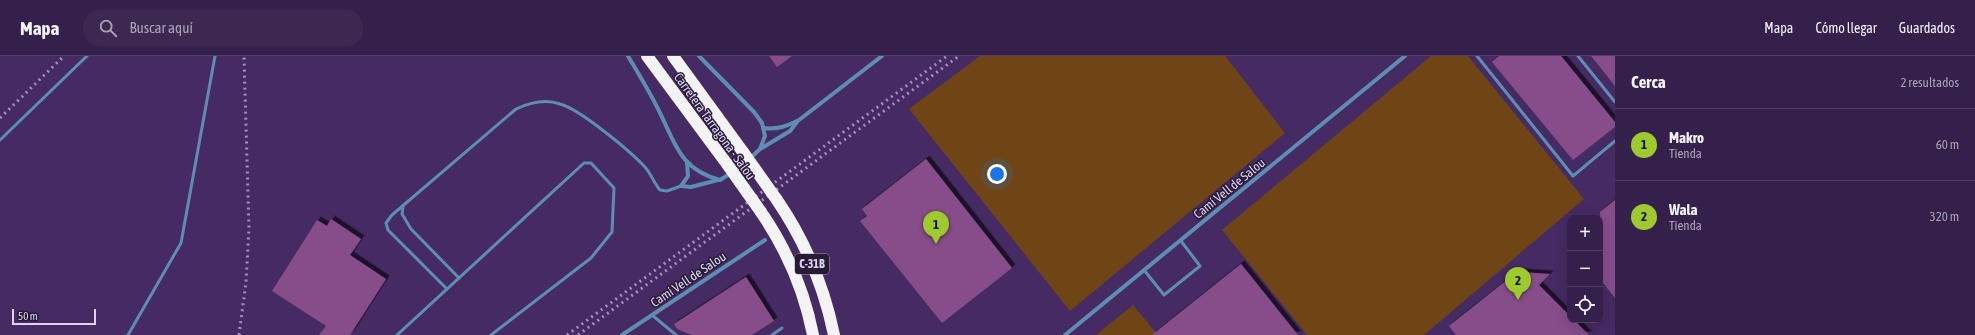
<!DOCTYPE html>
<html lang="es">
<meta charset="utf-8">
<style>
:root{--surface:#34204a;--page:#3c2851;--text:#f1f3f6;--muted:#a9a3b5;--line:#4e3e62;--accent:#9eca2e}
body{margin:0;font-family:"Asap Condensed",sans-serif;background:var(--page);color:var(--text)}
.controls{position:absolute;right:12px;bottom:12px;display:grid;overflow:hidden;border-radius:8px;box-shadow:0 4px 16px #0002}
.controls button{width:36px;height:36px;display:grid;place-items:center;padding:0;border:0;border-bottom:1px solid var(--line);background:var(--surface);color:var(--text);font:20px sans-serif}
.scale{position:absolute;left:12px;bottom:10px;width:84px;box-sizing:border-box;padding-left:4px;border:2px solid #e1d2f5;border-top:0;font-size:11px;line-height:14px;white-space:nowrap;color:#e1d2f5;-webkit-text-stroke:3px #271b34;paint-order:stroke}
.you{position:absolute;left:997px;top:118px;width:14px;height:14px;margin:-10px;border:3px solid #fff;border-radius:50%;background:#1a73e8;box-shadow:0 0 0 6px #1a73e833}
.badge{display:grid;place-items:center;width:26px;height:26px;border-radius:50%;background:var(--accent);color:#111;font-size:13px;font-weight:700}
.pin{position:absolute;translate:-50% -33px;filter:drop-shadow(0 1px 2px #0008)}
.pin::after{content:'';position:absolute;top:21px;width:14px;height:12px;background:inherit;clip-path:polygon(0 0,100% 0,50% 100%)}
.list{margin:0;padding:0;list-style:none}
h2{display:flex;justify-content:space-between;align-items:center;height:52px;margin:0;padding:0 16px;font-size:17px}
h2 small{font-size:13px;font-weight:400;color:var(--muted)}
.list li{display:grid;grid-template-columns:26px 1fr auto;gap:12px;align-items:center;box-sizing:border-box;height:72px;padding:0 16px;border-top:1px solid var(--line)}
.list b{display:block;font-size:15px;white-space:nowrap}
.list p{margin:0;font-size:13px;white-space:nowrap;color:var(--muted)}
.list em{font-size:13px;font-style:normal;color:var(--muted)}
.icon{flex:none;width:22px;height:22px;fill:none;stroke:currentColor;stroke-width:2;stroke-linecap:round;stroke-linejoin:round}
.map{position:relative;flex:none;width:1615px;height:279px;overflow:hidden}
header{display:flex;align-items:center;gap:24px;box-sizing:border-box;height:56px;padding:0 20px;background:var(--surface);border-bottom:1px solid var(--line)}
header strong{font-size:19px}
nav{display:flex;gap:22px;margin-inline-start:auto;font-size:14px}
.search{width:280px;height:36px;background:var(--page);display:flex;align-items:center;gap:10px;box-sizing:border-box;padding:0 14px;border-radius:16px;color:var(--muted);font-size:15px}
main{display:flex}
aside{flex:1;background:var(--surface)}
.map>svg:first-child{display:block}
</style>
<header>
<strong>Mapa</strong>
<div class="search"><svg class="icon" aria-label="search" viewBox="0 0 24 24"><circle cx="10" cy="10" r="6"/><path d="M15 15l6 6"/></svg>Buscar aquí</div>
<nav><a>Mapa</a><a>Cómo llegar</a><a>Guardados</a></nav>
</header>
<main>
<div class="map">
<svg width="1615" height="279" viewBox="0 0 1615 279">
<defs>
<filter id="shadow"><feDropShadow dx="3.5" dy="-3.5" stdDeviation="0" flood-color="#0009"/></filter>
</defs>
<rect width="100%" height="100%" fill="#462a63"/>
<g fill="#704515">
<path d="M 980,0 L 1225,0 L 1285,77 L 1070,255 L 909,53 Z"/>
<path d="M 1431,0 L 1468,0 L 1584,143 L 1424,279 L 1307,279 L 1222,174 Z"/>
<path d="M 1133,249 L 1158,279 L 1096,279 Z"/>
</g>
<g fill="#864d8a" filter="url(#shadow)">
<path d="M 769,0 L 792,0 L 777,11 Z"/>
<path d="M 1499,0 L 1561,0 L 1615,66 L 1615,71 L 1573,104 L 1492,6 Z"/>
<path d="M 1591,0 L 1615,0 L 1615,30 Z"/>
<path d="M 926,103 L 1012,212 L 942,267 L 860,165 L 867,160 L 862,153 Z"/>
<path d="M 1615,144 L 1615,242 L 1600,223 L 1600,156 Z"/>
<path d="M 331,163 L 361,183 L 350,199 L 386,223 L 350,279 L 319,279 L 326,270 L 272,235 L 317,164 L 327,170 Z"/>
<path d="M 1241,208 L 1298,279 L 1152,279 Z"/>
<path d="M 1517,216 L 1550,218 L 1539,229 L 1570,260 L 1570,264 L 1574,264 L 1589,279 L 1456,279 L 1449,270 Z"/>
<path d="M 746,221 L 774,265 L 752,279 L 692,279 L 677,273 L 674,268 Z"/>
</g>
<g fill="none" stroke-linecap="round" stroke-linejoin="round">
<g stroke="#5e8db4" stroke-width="3">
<path d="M 1477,0 L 1573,120 L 1615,85"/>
<path d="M 1578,0 L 1615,46"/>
<path d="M 0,84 L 87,0"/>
<path d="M 403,150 L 402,158 L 411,173 L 459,222"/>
<path d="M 1144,214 L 1164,239 L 1200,210 L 1181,185"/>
<path d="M 447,233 L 388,174 L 386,167 L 392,159 L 516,53 C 529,47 546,43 560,48 C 580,53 631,96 645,111 C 651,118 654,127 660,134 L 667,135 L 681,130"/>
<path d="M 652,259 L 676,279"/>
<path d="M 128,279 L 181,187 L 215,0"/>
<path d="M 397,279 L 584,107 L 591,107 L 614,132 L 612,176 L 591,202 L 491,279"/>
<path d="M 772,279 L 782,272"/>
</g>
<g stroke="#5e8db4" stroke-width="4">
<path d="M 628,0 C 638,17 648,33 657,51 C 675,85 678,113 720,124 L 742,110 L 760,93 L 765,80 L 762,67 L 754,56 L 699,0"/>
<path d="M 763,72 C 777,74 787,70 799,64 L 882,0"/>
<path d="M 760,93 L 790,75 L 797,66"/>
<path d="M 687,107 L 688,120 L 681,130 L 691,131 L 718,124"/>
<path d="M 622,279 L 765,184"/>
<path d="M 1065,279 L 1405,0"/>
</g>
<g stroke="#f3f3f3" stroke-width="12">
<path d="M 647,0 L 727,108"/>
<path d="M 673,0 L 743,96"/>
<path d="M 777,144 C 805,185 824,230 834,279"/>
<path d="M 761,156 C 787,194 804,233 813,279"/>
</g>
<g stroke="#a48fbb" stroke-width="3" stroke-dasharray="2 4" stroke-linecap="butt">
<path d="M 0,62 L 64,0"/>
<path d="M 239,279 L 246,226 L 249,173 L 244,0"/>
<path d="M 567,279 L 947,0"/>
<path d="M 578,279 L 959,0"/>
</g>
<g stroke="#f3f3f3" stroke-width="12">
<path d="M 743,96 L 777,144"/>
<path d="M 727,108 L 761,156"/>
</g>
</g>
<g text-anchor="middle" stroke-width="3" stroke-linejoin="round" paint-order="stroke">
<rect fill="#271b34" stroke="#a99bbb" stroke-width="1" x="795" y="198" width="34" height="20" rx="3"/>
<g font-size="12" font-weight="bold" fill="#e1d2f5">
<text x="812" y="212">C-31B</text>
</g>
<g font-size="13" fill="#e1d2f5" stroke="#271b34">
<text transform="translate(715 70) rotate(54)" y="5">Carretera Tarragona - Salou</text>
<text transform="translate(1229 132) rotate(-39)" y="5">Camí Vell de Salou</text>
<text transform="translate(688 223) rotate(-34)" y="5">Camí Vell de Salou</text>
</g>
</g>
</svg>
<div class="controls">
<button>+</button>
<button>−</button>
<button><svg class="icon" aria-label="locate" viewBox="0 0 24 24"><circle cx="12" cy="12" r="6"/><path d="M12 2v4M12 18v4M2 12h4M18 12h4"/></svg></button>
</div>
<div class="scale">50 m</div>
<div class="you"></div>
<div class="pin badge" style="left:936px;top:188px">1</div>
<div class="pin badge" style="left:1518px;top:244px">2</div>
</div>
<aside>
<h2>Cerca<small>2 resultados</small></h2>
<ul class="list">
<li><span class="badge">1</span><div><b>Makro</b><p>Tienda</p></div><em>60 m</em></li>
<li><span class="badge">2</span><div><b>Wala</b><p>Tienda</p></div><em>320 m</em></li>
</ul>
</aside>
</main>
